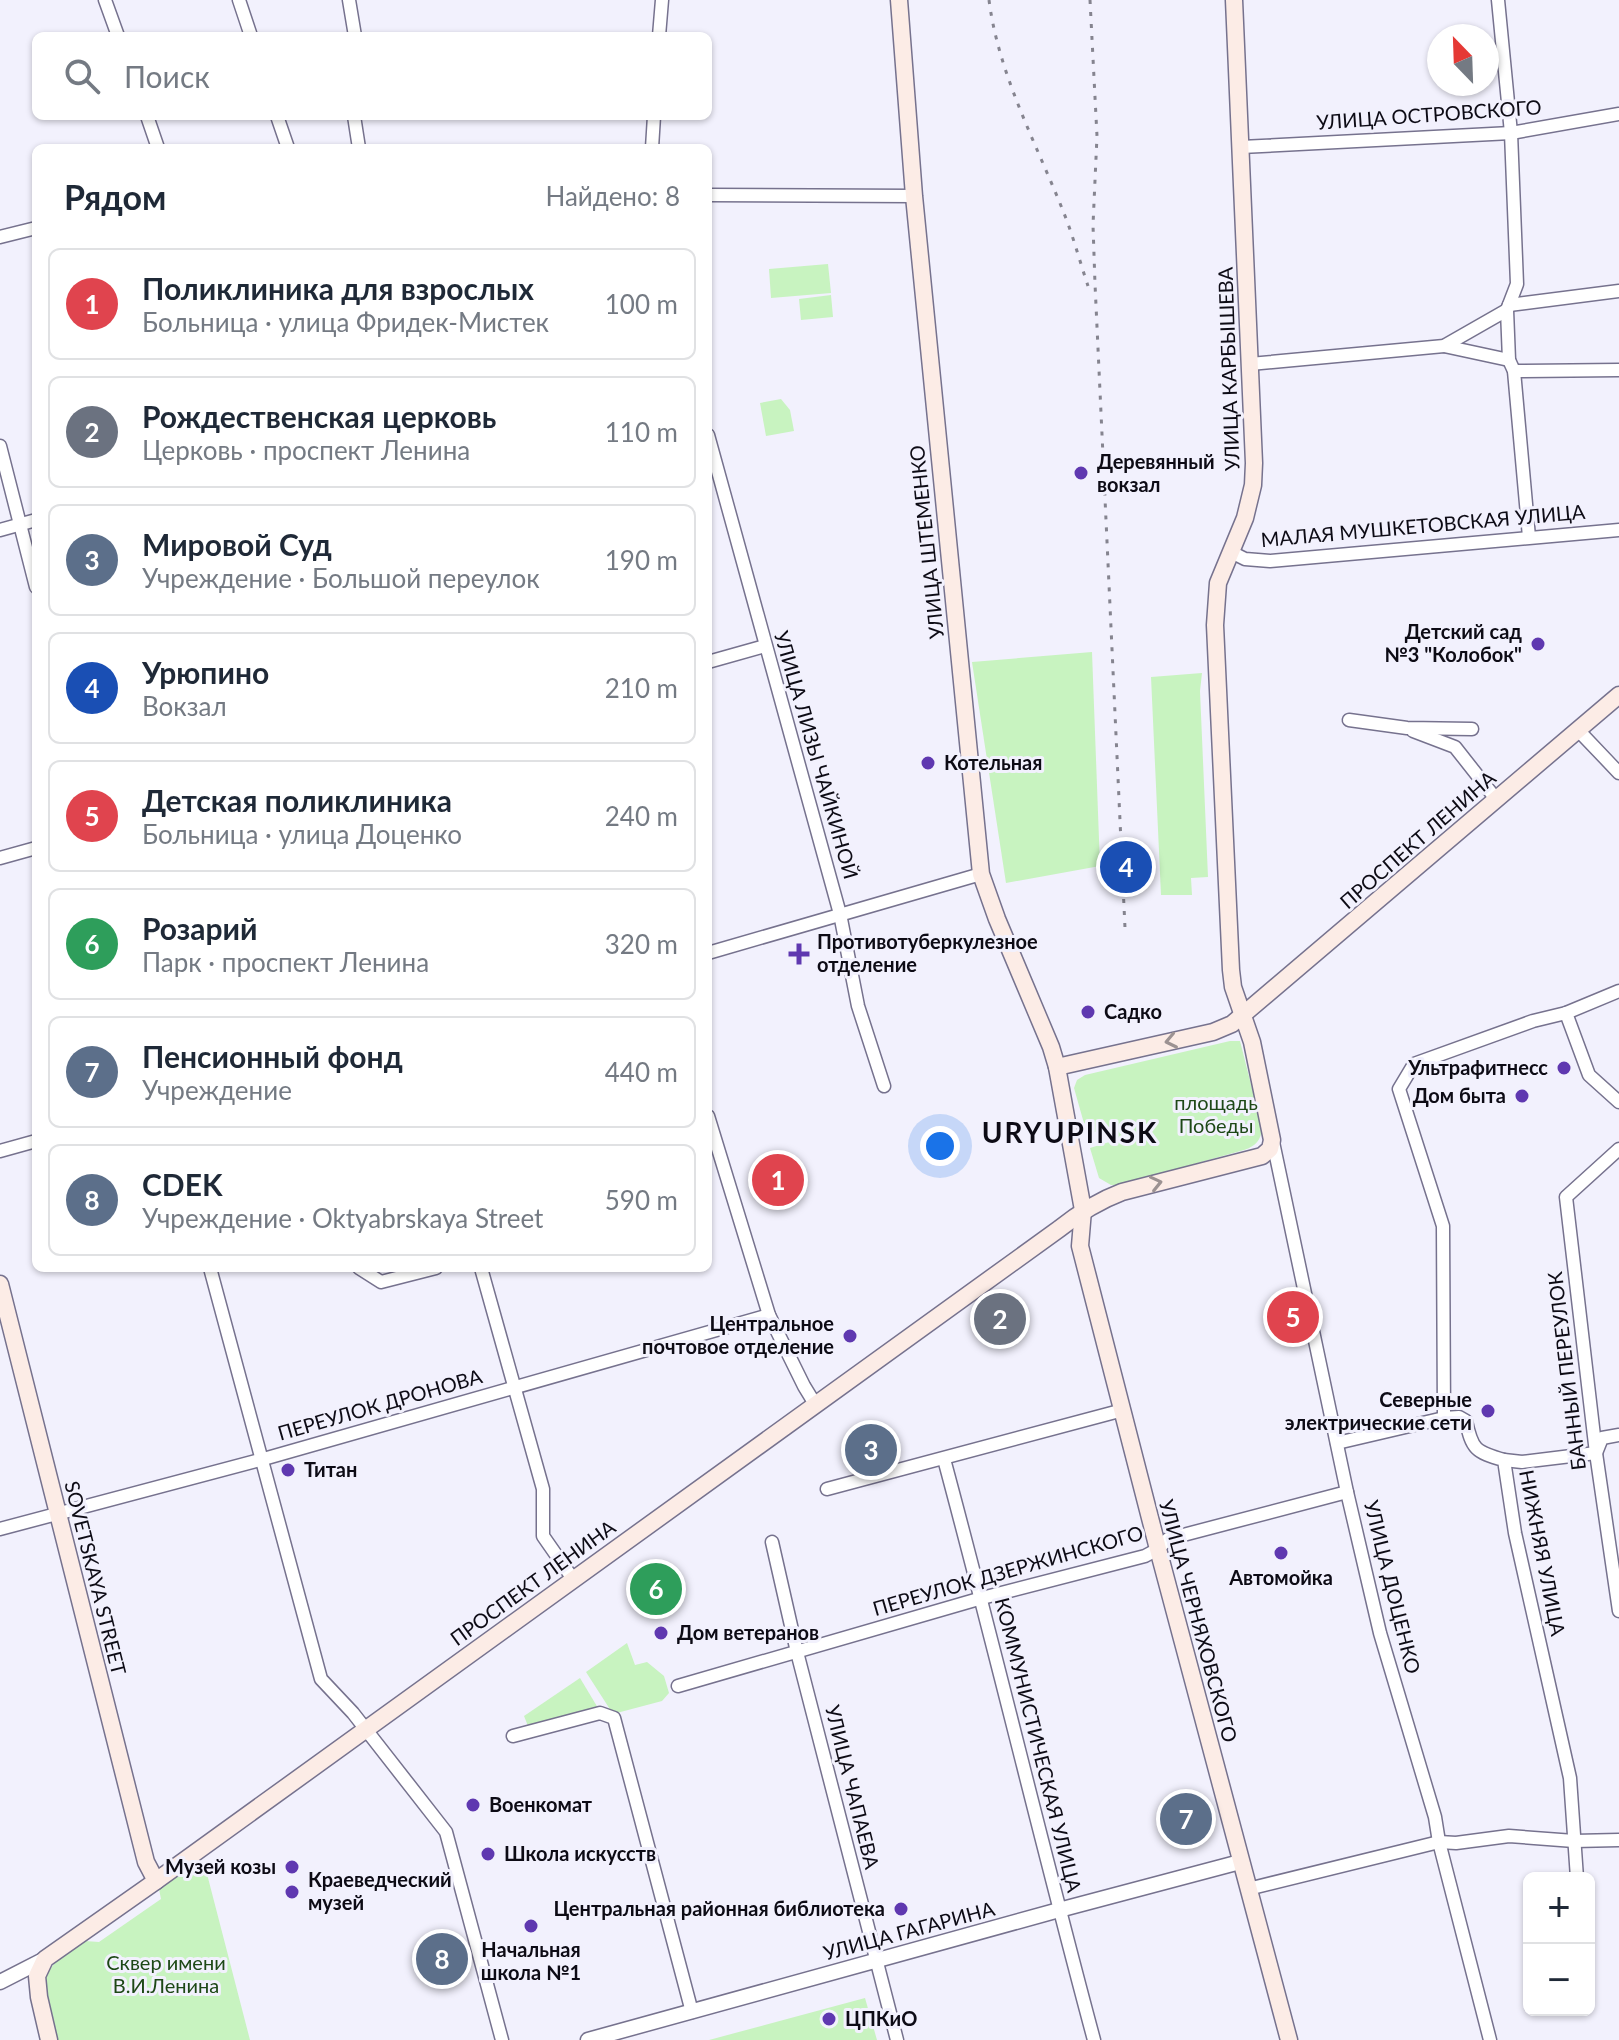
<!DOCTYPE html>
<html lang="ru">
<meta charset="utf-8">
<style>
:root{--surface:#fff;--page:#f6f6f7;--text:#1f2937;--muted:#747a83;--line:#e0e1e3;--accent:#0f766e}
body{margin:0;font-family:Lato,sans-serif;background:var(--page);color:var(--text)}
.controls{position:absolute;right:24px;bottom:24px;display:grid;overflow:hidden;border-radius:12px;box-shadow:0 2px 6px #0004}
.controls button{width:72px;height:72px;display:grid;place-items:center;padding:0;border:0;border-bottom:2px solid var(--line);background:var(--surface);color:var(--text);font:40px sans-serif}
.compass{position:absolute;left:1427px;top:24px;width:72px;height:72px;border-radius:50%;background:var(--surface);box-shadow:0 2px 6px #0004;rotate:337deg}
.you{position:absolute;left:940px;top:1146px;width:28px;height:28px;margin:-20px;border:6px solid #fff;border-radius:50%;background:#1a73e8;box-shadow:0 0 0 12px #1a73e833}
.badge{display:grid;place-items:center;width:52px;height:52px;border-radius:50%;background:var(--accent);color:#fff;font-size:26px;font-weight:700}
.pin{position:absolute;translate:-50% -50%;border:4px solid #fff;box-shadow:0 2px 8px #0006}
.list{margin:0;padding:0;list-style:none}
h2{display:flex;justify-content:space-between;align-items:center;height:104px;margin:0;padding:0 32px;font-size:34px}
h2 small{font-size:26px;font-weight:400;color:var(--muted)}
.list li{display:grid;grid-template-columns:52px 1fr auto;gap:24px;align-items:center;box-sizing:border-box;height:112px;margin:0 16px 16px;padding:0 16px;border:2px solid var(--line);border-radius:12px}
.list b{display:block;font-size:30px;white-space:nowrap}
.list p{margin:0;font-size:26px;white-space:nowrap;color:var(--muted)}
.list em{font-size:26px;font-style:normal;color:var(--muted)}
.icon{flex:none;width:44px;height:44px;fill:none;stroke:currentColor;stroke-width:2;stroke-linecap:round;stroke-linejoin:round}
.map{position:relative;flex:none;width:1619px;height:2040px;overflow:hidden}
.search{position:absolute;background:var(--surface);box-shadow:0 2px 6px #0004;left:32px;top:32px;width:680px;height:88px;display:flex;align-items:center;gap:20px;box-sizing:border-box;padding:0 28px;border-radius:12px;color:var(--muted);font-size:30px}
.panel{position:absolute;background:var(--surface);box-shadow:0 2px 6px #0004;left:32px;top:144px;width:680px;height:1128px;border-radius:12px}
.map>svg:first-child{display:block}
</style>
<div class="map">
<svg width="1619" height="2040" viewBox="0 0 1619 2040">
<rect width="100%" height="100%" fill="#f2f1fd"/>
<g fill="#c8f3c0">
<path d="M 828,264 L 831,293 L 771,298 L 769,269 Z"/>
<path d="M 831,295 L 833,317 L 801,320 L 799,299 Z"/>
<path d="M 781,399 L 790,410 L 794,431 L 766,436 L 760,403 Z"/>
<path d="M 1092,652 L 1100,866 L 1006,883 L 972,662 Z"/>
<path d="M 1202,673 L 1200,691 L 1208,877 L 1191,878 L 1192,895 L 1161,895 L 1151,677 Z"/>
<path d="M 1230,1041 L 1240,1041 L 1262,1128 C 1261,1140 1256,1146 1244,1150 L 1119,1185 L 1111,1185 L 1099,1178 L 1090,1148 L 1119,1139 L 1114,1127 L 1087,1134 L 1074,1088 L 1077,1080 L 1085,1075 Z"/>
<path d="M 654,1562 L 679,1596 L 654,1614 L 637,1591 L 641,1588 L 633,1577 Z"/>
<path d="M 627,1643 L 635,1665 L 647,1662 L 664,1676 L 669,1693 L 662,1701 L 613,1714 L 586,1672 Z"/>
<path d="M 580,1678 L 598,1708 L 528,1726 L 524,1716 Z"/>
<path d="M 196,1863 L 202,1866 L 207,1874 L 250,2040 L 58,2040 L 45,1983 C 49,1961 69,1952 85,1941 L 99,1942 L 161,1899 L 159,1889 Z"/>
<path d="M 865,1998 L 877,2040 L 709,2040 Z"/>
</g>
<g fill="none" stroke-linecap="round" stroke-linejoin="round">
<g stroke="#76728e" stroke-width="15">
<g id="minor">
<path d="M 105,0 L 118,36"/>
<path d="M 239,0 L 251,36"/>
<path d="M 349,0 L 355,36"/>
<path d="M 1498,0 L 1511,133 L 1517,284 L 1507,310 L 1509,360 L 1514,371 L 1529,537"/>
<path d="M 659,36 L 662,0"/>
<path d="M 147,116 L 158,148"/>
<path d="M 277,116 L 288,148"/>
<path d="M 354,116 L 359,148"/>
<path d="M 1241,147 L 1511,133 L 1619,114"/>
<path d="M 652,148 L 654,116"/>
<path d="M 708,195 L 914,196"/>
<path d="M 0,237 L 36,228"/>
<path d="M 1509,305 L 1619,291"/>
<path d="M 1444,346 L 1509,360"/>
<path d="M 1250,364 L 1444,346 L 1507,310"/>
<path d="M 1514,371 L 1619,370"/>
<path d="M 708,435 L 840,914 L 858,1006 L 884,1086"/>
<path d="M 0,446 L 36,587"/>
<path d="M 0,530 L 36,520"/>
<path d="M 1231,552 L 1245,559 L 1270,561 L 1619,530"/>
<path d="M 708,662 L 765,646"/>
<path d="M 1349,720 L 1407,728 L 1472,729"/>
<path d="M 1578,730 L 1619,773"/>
<path d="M 1413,731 L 1455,747 L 1496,799"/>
<path d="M 0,858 L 36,848"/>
<path d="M 708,953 L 981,874"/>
<path d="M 1566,1013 L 1589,1075 L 1619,1102"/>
<path d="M 708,1116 L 769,1315 L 804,1386 L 815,1404"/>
<path d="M 1273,1142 L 1347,1492 L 1380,1633 L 1435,1817 L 1439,1842 L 1490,2040"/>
<path d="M 1619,1149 L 1566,1197 L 1596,1453 L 1619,1611"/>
<path d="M 0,1151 L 36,1141"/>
<path d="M 210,1268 L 321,1679 L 353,1713 L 446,1832 L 502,2040"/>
<path d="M 359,1268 L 381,1282 L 436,1268"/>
<path d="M 481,1268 L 543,1489 L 543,1536 L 573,1579"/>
<path d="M 1337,1443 L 1444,1418"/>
<path d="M 944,1459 C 996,1652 1042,1847 1094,2040"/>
<path d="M 1504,1460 L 1522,1462 L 1596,1453 L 1602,1438 L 1619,1435"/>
<path d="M 827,1489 L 1123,1410"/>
<path d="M 0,1529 L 260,1460 L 769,1315"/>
<path d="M 772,1542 L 797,1652 L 897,2040"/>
<path d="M 678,1686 L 982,1598 L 1145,1556 L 1158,1549 L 1168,1539 L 1347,1492"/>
<path d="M 513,1736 L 600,1713 L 614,1718 L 692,2012"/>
<path d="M 1577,1878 L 1570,1778 L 1515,1533 L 1504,1460 C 1475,1452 1472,1449 1466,1421 L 1459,1417 L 1444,1418 L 1443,1226 L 1399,1089 L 1414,1064 L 1533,1021 L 1566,1013 L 1619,991"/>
<path d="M 1248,1889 L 1439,1842 L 1456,1843 L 1509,1836 L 1574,1841 L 1619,1840"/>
</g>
</g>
<g stroke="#76728e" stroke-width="17">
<g id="tertiary">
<path d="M 0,1982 L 45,1959"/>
<path d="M 588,2040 L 1059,1910 L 1240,1862"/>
</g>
</g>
<g stroke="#76728e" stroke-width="19">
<g id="secondary">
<path d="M 899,0 L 914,196 L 981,874 L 997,919 L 1051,1047 L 1057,1067 L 1083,1210 L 1080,1246 L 1158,1549 L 1289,2040"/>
<path d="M 1057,1067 L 1213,1032 L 1232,1024 L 1619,695"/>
<path d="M 0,1284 L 146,1862 L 156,1881"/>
<path d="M 49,2040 L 39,1997 L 37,1976 L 45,1959 L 156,1881 L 1059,1229 C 1079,1213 1098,1201 1122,1192 L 1262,1156 L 1270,1149 L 1272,1140 L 1252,1042 L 1233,987 L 1231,970 L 1215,625 L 1218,583 L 1245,518 L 1253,485 L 1254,463 L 1234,0"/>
</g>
</g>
<use href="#minor" stroke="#fff" stroke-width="12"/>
<use href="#tertiary" stroke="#fff" stroke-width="14"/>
<use href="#secondary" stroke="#fcece6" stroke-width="16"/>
<g stroke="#85848f" stroke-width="3" stroke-dasharray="4 8" stroke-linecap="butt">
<path d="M 989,0 C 999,78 1039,148 1067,221 C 1075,243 1081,265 1088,286"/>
<path d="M 1090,0 L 1097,136 L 1093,225 L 1095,284 L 1125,928"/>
</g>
</g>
<defs><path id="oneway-chevron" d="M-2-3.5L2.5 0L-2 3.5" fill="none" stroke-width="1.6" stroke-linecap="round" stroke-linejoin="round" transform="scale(2)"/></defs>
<g stroke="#9c9292">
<use href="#oneway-chevron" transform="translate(1171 1041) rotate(168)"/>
<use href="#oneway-chevron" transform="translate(1156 1183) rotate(-13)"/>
</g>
<g fill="#5f38b0" stroke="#f2f1fd" stroke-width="3">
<circle cx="1081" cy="473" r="8"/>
<circle cx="1538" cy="644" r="8"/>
<circle cx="928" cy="763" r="8"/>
<path d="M795 942h8v8h8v8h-8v8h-8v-8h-8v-8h8z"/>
<circle cx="1088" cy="1012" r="8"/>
<circle cx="1564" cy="1068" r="8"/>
<circle cx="1522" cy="1096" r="8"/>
<circle cx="850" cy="1336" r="8"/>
<circle cx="1488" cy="1411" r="8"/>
<circle cx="288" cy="1470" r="8"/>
<circle cx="1281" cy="1553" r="8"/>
<circle cx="661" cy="1633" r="8"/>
<circle cx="473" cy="1805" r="8"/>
<circle cx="488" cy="1854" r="8"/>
<circle cx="292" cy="1867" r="8"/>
<circle cx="292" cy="1892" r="8"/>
<circle cx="901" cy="1909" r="8"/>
<circle cx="531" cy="1926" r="8"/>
<circle cx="829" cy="2019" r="8"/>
</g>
<g text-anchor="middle" stroke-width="6" stroke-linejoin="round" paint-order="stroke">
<g font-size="20" fill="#0d0b15" stroke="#f2f1fd">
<text transform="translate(1429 115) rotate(-4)" y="7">УЛИЦА ОСТРОВСКОГО</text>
<text transform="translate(1229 369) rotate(-92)" y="7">УЛИЦА КАРБЫШЕВА</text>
<text transform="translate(1423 526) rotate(-5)" y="7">МАЛАЯ МУШКЕТОВСКАЯ УЛИЦА</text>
<text transform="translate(927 542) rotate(-96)" y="7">УЛИЦА ШТЕМЕНКО</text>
<text transform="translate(816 755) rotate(74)" y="7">УЛИЦА ЛИЗЫ ЧАЙКИНОЙ</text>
<text transform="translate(1418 840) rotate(-41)" y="7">ПРОСПЕКТ ЛЕНИНА</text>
<text transform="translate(1567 1371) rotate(-97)" y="7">БАННЫЙ ПЕРЕУЛОК</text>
<text transform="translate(380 1405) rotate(-16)" y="7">ПЕРЕУЛОК ДРОНОВА</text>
<text transform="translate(1542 1553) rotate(79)" y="7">НИЖНЯЯ УЛИЦА</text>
<text transform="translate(1008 1571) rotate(-16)" y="7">ПЕРЕУЛОК ДЗЕРЖИНСКОГО</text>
<text transform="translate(95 1578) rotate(76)" y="7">SOVETSKAYA STREET</text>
<text transform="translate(533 1583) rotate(-36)" y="7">ПРОСПЕКТ ЛЕНИНА</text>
<text transform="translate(1392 1587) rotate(76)" y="7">УЛИЦА ДОЦЕНКО</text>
<text transform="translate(1198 1621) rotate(75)" y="7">УЛИЦА ЧЕРНЯХОВСКОГО</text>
<text transform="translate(1038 1745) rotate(76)" y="7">КОММУНИСТИЧЕСКАЯ УЛИЦА</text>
<text transform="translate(852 1787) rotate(76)" y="7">УЛИЦА ЧАПАЕВА</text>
<text transform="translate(909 1931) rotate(-15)" y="7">УЛИЦА ГАГАРИНА</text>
</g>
<g font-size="20" font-weight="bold" fill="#0d0b15" stroke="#f2f1fd" text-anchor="start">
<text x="1097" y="469">Деревянный<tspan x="1097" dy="23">вокзал</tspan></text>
<text x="1522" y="639" text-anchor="end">Детский сад<tspan x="1522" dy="23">№3 "Колобок"</tspan></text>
<text x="944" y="770">Котельная</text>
<text x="817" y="949">Противотуберкулезное<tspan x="817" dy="23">отделение</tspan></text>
<text x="1104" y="1019">Садко</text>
<text x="1548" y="1075" text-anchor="end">Ультрафитнесс</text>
<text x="1506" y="1103" text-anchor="end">Дом быта</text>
<text x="834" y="1331" text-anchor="end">Центральное<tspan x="834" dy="23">почтовое отделение</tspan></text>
<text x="1472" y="1407" text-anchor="end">Северные<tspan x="1472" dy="23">электрические сети</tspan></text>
<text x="304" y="1477">Титан</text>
<text x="1281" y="1585" text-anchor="middle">Автомойка</text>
<text x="677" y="1640">Дом ветеранов</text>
<text x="489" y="1812">Военкомат</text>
<text x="504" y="1861">Школа искусств</text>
<text x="276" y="1874" text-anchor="end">Музей козы</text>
<text x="308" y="1887">Краеведческий<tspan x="308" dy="23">музей</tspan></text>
<text x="885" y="1916" text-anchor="end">Центральная районная библиотека</text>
<text x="531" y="1957" text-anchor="middle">Начальная<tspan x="531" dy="23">школа №1</tspan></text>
<text x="845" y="2026">ЦПКиО</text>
</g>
<g font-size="20" fill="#1d4816" stroke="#f2f1fd">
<text x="1216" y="1110">площадь<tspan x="1216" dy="23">Победы</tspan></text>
<text x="166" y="1970">Сквер имени<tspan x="166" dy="23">В.И.Ленина</tspan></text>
</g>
<g font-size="28" font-weight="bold" letter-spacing="2" fill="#0d0b15" stroke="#f2f1fd">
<text x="1070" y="1143">URYUPINSK</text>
</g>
</g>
</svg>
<div class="controls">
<button>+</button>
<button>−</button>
</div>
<svg class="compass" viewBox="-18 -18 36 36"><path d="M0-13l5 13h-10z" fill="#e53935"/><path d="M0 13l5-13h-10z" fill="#747a83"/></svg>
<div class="you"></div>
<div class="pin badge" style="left:778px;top:1180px;background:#e0444e">1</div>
<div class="pin badge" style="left:1000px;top:1319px;background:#6b7280">2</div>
<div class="pin badge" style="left:871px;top:1450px;background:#5c6f8a">3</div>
<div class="pin badge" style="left:1126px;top:867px;background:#1a4fb4">4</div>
<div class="pin badge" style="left:1293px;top:1317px;background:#e0444e">5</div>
<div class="pin badge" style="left:656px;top:1589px;background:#2e9e5b">6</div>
<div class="pin badge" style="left:1186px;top:1819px;background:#5c6f8a">7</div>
<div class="pin badge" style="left:442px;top:1959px;background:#5c6f8a">8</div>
<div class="search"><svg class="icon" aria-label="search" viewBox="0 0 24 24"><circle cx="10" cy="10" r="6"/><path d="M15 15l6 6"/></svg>Поиск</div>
<section class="panel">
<h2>Рядом<small>Найдено: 8</small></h2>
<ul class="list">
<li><span class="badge" style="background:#e0444e">1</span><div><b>Поликлиника для взрослых</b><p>Больница · улица Фридек-Мистек</p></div><em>100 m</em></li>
<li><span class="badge" style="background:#6b7280">2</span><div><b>Рождественская церковь</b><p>Церковь · проспект Ленина</p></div><em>110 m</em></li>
<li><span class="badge" style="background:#5c6f8a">3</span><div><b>Мировой Суд</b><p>Учреждение · Большой переулок</p></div><em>190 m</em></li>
<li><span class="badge" style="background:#1a4fb4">4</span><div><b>Урюпино</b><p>Вокзал</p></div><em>210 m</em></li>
<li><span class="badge" style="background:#e0444e">5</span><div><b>Детская поликлиника</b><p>Больница · улица Доценко</p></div><em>240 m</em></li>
<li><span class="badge" style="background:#2e9e5b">6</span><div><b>Розарий</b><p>Парк · проспект Ленина</p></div><em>320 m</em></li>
<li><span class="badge" style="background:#5c6f8a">7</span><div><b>Пенсионный фонд</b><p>Учреждение</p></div><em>440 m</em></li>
<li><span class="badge" style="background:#5c6f8a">8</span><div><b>CDEK</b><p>Учреждение · Oktyabrskaya Street</p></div><em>590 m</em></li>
</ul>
</section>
</div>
